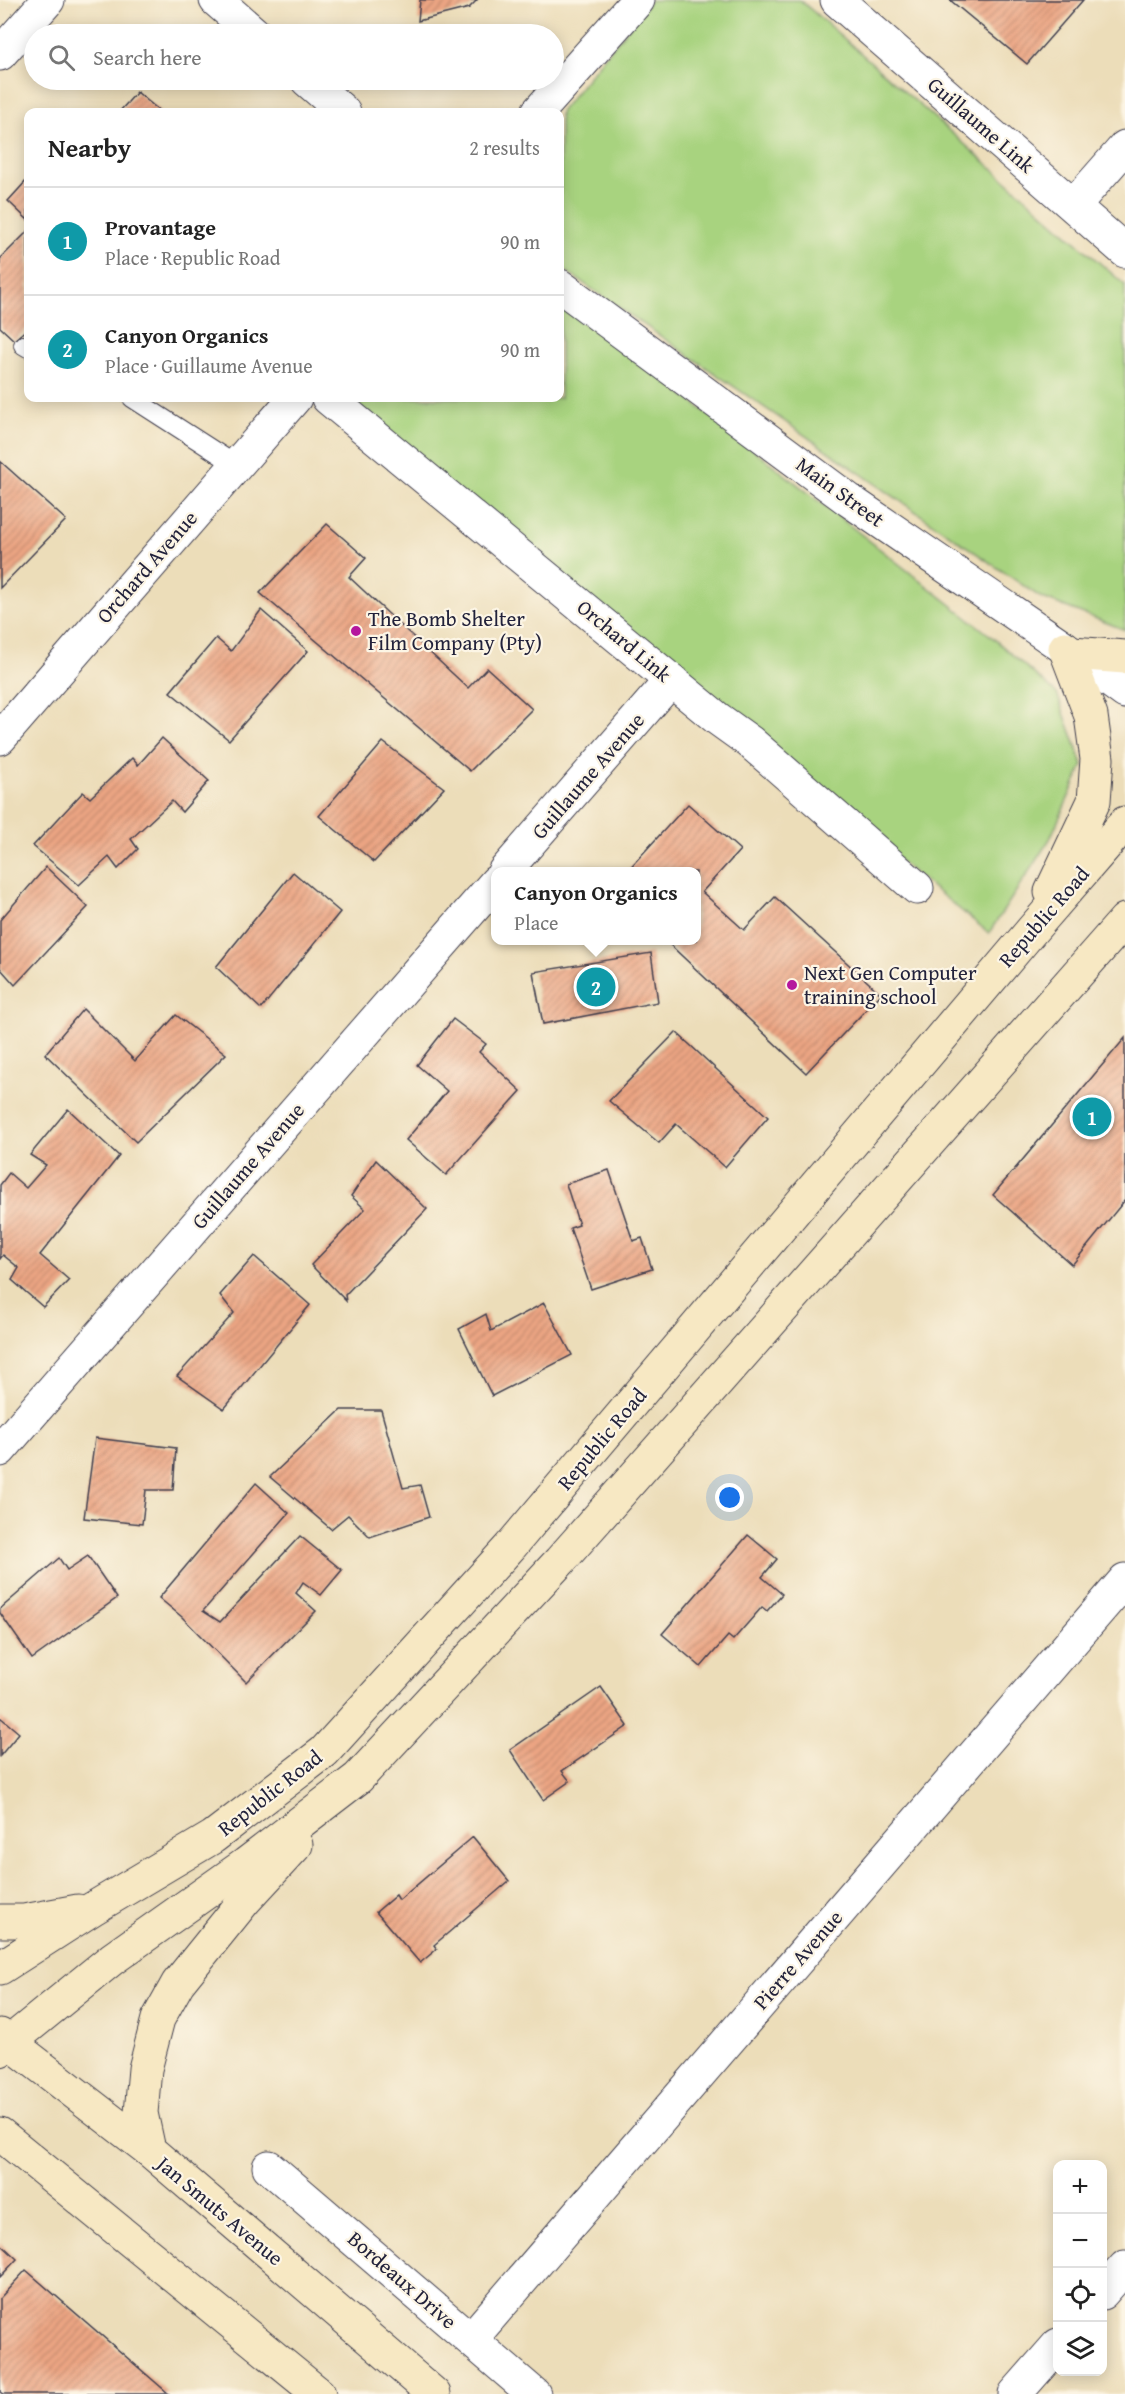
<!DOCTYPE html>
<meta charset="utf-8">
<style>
:root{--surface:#fff;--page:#f6f6f6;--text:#222;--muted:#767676;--line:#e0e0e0;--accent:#b5179e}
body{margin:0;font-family:"Gentium Book Plus",serif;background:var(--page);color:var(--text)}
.controls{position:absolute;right:18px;bottom:18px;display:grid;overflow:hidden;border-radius:12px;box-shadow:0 3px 15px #0003}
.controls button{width:54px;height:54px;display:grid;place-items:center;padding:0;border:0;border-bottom:2px solid var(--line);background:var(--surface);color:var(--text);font:30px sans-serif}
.you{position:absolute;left:730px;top:1498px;width:21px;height:21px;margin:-15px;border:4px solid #fff;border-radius:50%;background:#1a73e8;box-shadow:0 0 0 9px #1a73e833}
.badge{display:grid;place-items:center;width:39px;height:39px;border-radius:50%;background:var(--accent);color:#fff;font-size:20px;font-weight:700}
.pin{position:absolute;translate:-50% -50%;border:3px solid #fff;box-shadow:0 2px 6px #0006}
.popup{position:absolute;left:491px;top:867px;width:210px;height:78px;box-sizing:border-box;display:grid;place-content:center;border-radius:12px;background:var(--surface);filter:drop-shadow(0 2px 4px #0005);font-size:20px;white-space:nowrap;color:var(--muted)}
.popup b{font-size:22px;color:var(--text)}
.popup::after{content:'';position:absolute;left:50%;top:100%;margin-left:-12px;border:12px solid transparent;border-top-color:var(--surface)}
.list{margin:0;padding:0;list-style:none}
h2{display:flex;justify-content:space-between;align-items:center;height:78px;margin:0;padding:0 24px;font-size:26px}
h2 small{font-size:20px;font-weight:400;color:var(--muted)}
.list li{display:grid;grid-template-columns:39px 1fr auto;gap:18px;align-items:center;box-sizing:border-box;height:108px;padding:0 24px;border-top:2px solid var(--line)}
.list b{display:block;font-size:22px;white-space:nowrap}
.list p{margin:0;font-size:20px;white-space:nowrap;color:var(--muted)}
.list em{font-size:20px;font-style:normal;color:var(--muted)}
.icon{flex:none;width:33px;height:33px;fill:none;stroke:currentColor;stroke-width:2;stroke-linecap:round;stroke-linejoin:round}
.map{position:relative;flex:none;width:1125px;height:2394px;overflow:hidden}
.search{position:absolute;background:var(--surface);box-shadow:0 3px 15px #0003;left:24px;top:24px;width:540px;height:66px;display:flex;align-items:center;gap:15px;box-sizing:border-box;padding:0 21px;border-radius:33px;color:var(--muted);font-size:22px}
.panel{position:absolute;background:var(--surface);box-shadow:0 3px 15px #0003;left:24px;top:108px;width:540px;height:294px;border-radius:12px}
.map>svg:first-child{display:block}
</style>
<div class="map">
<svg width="1125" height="2394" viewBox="0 0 1125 2394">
<defs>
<pattern id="building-hatch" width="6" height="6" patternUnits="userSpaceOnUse" patternTransform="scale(1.5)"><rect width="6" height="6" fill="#eca583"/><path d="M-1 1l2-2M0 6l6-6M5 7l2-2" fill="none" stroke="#bf866c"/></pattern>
</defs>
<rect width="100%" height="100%" fill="#fcf5e5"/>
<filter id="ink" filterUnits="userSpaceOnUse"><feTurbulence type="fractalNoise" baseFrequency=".0167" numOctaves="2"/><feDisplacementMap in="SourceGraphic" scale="12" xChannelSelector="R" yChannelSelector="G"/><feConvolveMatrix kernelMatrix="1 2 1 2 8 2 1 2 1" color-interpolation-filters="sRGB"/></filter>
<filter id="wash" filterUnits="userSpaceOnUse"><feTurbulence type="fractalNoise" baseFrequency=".008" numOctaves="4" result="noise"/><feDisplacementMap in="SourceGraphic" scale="24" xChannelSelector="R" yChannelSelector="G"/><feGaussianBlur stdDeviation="1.35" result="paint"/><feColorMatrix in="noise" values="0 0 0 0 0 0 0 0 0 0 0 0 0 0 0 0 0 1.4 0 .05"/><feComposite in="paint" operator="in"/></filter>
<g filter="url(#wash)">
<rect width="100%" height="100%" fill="#ecddb9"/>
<g fill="#a8d37f" stroke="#657a5d" stroke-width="1.5">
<path d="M 651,0 L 800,0 L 1125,285 L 1125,630 L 1040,597 L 560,267 L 560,112 Z"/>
<path d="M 560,298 L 992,637 L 1057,694 L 1083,765 L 1050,839 L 989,933 L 325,398 L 560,398 Z"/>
</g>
<g id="blocks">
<g fill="url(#building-hatch)">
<path d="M 420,0 L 477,0 L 469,8 L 418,21 Z"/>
<path d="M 950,0 L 1083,0 L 1027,64 Z"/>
<path d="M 137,92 L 161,112 L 119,112 Z"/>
<path d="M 28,179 L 28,220 L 8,201 Z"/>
<path d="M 28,231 L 28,328 L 14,340 L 0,327 L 0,259 Z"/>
<path d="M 0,461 L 66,520 L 0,588 Z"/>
<path d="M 327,524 L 366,558 L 349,577 L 468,688 L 487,668 L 532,709 L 470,771 L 260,593 Z"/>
<path d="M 261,610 L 308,651 L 229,740 L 170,692 L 216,638 L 231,651 Z"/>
<path d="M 162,738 L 209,781 L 182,812 L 172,801 L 131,839 L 138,849 L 118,869 L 109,857 L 79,885 L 33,846 L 83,792 L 90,798 L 132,758 L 138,765 Z"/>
<path d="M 383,742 L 444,788 L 374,862 L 319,816 Z"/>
<path d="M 688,804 L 740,850 L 702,892 L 744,930 L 775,897 L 881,994 L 806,1073 L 665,940 L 696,940 L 696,872 L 626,872 Z"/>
<path d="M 46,867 L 88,907 L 15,985 L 0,968 L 0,920 Z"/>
<path d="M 293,872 L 340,912 L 261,1009 L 216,967 Z"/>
<path d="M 651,953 L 658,1002 L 543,1024 L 533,972 Z"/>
<path d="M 83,1009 L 135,1061 L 176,1015 L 226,1054 L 136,1142 L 45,1054 Z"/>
<path d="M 453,1019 L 486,1044 L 479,1052 L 521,1091 L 446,1175 L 406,1140 L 447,1091 L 417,1065 Z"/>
<path d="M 676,1032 L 768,1117 L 725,1167 L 676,1124 L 659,1143 L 609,1101 Z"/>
<path d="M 1125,1038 L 1125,1200 L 1072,1265 L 993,1195 Z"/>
<path d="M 68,1109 L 119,1156 L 40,1255 L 69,1280 L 43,1307 L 12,1280 L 19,1268 L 3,1255 L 0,1259 L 0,1185 L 9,1173 L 26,1188 L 46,1165 L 30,1155 Z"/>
<path d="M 376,1160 L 427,1209 L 345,1295 L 346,1301 L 311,1265 L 365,1209 L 351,1196 Z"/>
<path d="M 609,1170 L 633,1241 L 642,1238 L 652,1269 L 591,1289 L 570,1228 L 579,1225 L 566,1184 Z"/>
<path d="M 254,1256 L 310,1305 L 224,1409 L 177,1376 L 234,1313 L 220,1295 Z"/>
<path d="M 544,1303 L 572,1355 L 492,1396 L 459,1329 L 486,1314 L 491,1331 Z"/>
<path d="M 341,1410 L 381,1410 L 403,1488 L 420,1485 L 429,1517 L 370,1537 L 348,1515 L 331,1529 L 270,1477 Z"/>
<path d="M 95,1438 L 176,1448 L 173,1490 L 146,1490 L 142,1524 L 84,1518 Z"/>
<path d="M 256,1483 L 289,1513 L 203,1611 L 220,1622 L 300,1536 L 342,1570 L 321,1595 L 303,1582 L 296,1593 L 316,1611 L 246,1682 L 182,1617 L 159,1598 Z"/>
<path d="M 748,1535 L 777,1559 L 762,1577 L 782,1594 L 767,1611 L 762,1607 L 733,1640 L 728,1636 L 701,1667 L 662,1634 Z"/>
<path d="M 88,1556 L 117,1598 L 32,1659 L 0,1613 L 0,1609 L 59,1558 L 67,1570 Z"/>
<path d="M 601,1687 L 628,1726 L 562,1771 L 570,1781 L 543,1800 L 510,1750 Z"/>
<path d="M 0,1717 L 19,1733 L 0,1756 Z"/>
<path d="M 473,1837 L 509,1881 L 434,1945 L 437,1949 L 420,1963 L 376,1912 L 396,1895 L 399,1900 Z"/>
<path d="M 0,2243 L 17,2259 L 0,2277 Z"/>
<path d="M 26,2270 L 169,2394 L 3,2394 L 0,2392 L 0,2298 Z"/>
</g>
</g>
</g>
<g filter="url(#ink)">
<use href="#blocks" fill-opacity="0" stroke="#403e4e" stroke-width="1.5"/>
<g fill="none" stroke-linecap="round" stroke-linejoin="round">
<g stroke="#403e4e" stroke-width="20">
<g id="service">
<path d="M 23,345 L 28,348"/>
<path d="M 132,398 L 236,465"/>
</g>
</g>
<g stroke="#403e4e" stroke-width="35">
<g id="minor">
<path d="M 837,0 L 1125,251"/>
<path d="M 0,54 L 48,0"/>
<path d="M 538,112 L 638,0"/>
<path d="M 1074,205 L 1125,147"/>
<path d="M 328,398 L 718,719 L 750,742 L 917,888"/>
<path d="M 0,738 L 295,398"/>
<path d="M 504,872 L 671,680"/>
<path d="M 0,1450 L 496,882"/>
<path d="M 269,2167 L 534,2394"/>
<path d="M 1102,2293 L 1125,2267"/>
<path d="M 471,2339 L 1125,1580"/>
<path d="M 1015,2394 L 1058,2345"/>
</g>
</g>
<g stroke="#403e4e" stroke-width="35">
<g id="tertiary">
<path d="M 216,0 L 255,34"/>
<path d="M 307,80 L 344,112"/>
<path d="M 560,286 L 849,500 L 1065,648 L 1125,692"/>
</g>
</g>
<g stroke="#403e4e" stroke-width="35">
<g id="secondary">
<path d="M 1072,653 L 1125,657"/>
<path d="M 1051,892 L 1094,801 L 1097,759 L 1091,716 L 1065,648"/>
<path d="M 0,1921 L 24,1921 L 78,1911"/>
<path d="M 0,1968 L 92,1909 L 213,1837 L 324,1752 L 510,1547 L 1033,929 L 1125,823"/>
<path d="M 0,2035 L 149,2150 L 434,2394"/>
<path d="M 0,2050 L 112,1959 L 246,1864 L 358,1778 L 560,1561 L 1125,920"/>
<path d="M 0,2134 L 319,2394"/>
<path d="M 149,2150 L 141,2113 L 145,2069 L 158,2019 L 178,1983 L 245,1900 L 296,1845"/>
</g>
</g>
<use href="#service" stroke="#fff" stroke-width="18"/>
<use href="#minor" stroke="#fff" stroke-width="33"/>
<use href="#tertiary" stroke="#fff" stroke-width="33"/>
<use href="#secondary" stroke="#f7e8c3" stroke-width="33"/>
</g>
</g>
<g fill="#b5179e" stroke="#fcf5e5" stroke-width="2">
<circle cx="356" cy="631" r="6"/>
<circle cx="792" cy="985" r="6"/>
</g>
<g text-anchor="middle" stroke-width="4.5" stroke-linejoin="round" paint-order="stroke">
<g font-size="21" fill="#22223b" stroke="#fcf5e5">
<text transform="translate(981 125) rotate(41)" y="7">Guillaume Link</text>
<text transform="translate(840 492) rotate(36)" y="7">Main Street</text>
<text transform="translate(147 567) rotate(-49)" y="7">Orchard Avenue</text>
<text transform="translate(624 641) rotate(40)" y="7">Orchard Link</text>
<text transform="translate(588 776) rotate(-49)" y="7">Guillaume Avenue</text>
<text transform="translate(1044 917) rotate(-49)" y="7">Republic Road</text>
<text transform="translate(248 1166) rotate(-49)" y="7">Guillaume Avenue</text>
<text transform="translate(602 1439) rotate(-50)" y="7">Republic Road</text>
<text transform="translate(270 1793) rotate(-38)" y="7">Republic Road</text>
<text transform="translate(798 1960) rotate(-49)" y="7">Pierre Avenue</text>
<text transform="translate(220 2211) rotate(40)" y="7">Jan Smuts Avenue</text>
<text transform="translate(402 2280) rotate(41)" y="7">Bordeaux Drive</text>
</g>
<g font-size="21" fill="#22223b" stroke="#fcf5e5" text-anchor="start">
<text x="368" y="626">The Bomb Shelter<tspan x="368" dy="24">Film Company (Pty)</tspan></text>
<text x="804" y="980">Next Gen Computer<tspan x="804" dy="24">training school</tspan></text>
</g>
</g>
</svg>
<div class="controls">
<button>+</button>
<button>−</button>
<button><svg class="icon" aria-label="locate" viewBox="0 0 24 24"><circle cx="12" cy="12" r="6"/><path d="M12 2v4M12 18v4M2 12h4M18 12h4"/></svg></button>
<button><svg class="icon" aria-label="layers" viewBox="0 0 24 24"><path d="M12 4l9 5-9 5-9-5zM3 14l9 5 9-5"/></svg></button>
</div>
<div class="you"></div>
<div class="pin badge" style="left:1092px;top:1117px;background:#0f9aa8">1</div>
<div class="pin badge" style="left:596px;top:987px;background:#0f9aa8">2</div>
<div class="popup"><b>Canyon Organics</b>Place</div>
<div class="search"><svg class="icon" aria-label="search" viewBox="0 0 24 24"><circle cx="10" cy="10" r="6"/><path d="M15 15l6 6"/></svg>Search here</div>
<section class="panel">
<h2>Nearby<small>2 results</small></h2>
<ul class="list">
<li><span class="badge" style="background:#0f9aa8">1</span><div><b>Provantage</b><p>Place · Republic Road</p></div><em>90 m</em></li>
<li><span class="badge" style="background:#0f9aa8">2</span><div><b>Canyon Organics</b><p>Place · Guillaume Avenue</p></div><em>90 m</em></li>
</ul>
</section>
</div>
